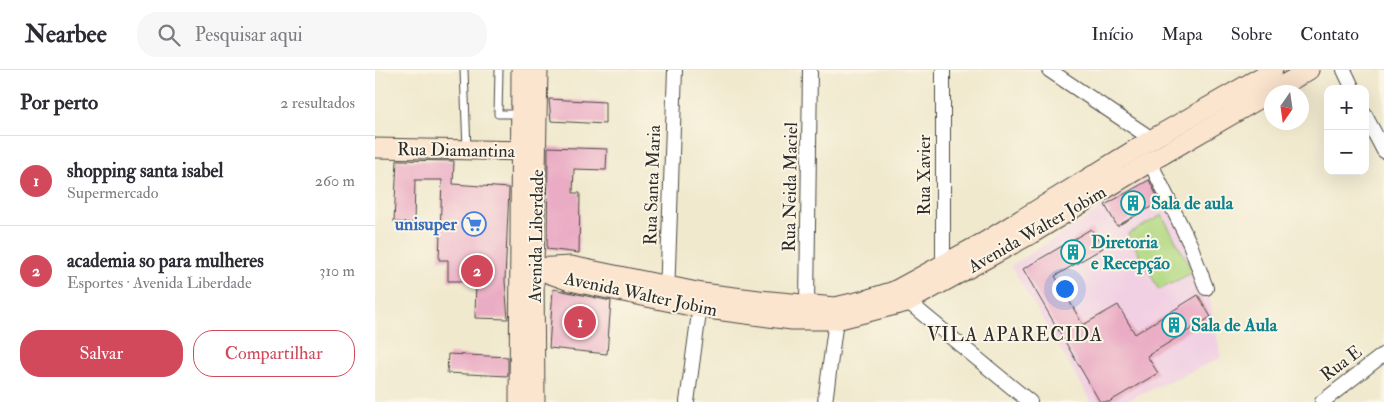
<!DOCTYPE html>
<html lang="pt">
<meta charset="utf-8">
<style>
:root{--surface:#fff;--page:#f7f7f7;--text:#2b2b33;--muted:#7c7c81;--line:#e1e1e2;--accent:#d1495b}
body{margin:0;font-family:"IM FELL Double Pica",serif;background:var(--page);color:var(--text)}
.controls{position:absolute;right:15px;top:15px;display:grid;overflow:hidden;border-radius:10px;box-shadow:0 5px 20px #0002}
.controls button{width:45px;height:45px;display:grid;place-items:center;padding:0;border:0;border-bottom:1px solid var(--line);background:var(--surface);color:var(--text);font:25px sans-serif}
.compass{position:absolute;left:889px;top:15px;width:45px;height:45px;border-radius:50%;background:var(--surface);box-shadow:0 5px 20px #0002;rotate:193deg}
.you{position:absolute;left:689px;top:218px;width:18px;height:18px;margin:-12px;border:4px solid #fff;border-radius:50%;background:#1a73e8;box-shadow:0 0 0 8px #1a73e833}
.badge{display:grid;place-items:center;width:32px;height:32px;border-radius:50%;background:var(--accent);color:#fff;font-size:16px;font-weight:700}
.pin{position:absolute;translate:-50% -50%;border:2px solid #fff;box-shadow:0 1px 5px #0006}
.list{margin:0;padding:0;list-style:none}
h2{display:flex;justify-content:space-between;align-items:center;height:65px;margin:0;padding:0 20px;font-size:21px}
h2 small{font-size:16px;font-weight:400;color:var(--muted)}
.list li{display:grid;grid-template-columns:32px 1fr auto;gap:15px;align-items:center;box-sizing:border-box;height:90px;padding:0 20px;border-top:1px solid var(--line)}
.list b{display:block;font-size:19px;white-space:nowrap}
.list p{margin:0;font-size:16px;white-space:nowrap;color:var(--muted)}
.list em{font-size:16px;font-style:normal;color:var(--muted)}
.actions{display:flex;gap:10px;padding:15px 20px}
.actions a{flex:1;padding:11px 0;border:1px solid var(--accent);border-radius:20px;text-align:center;font-size:18px;color:var(--accent)}
.actions .main{background:var(--accent);color:#fff}
.icon{flex:none;width:28px;height:28px;fill:none;stroke:currentColor;stroke-width:2;stroke-linecap:round;stroke-linejoin:round}
.map{position:relative;flex:none;width:1009px;height:332px;overflow:hidden}
header{display:flex;align-items:center;gap:30px;box-sizing:border-box;height:70px;padding:0 25px;background:var(--surface);border-bottom:1px solid var(--line)}
header strong{font-size:24px}
nav{display:flex;gap:28px;margin-inline-start:auto;font-size:18px}
.search{width:350px;height:45px;background:var(--page);display:flex;align-items:center;gap:12px;box-sizing:border-box;padding:0 18px;border-radius:20px;color:var(--muted);font-size:19px}
main{display:flex}
aside{flex:1;background:var(--surface)}
.map>svg:first-child{display:block}
</style>
<header>
<strong>Nearbee</strong>
<div class="search"><svg class="icon" aria-label="search" viewBox="0 0 24 24"><circle cx="10" cy="10" r="6"/><path d="M15 15l6 6"/></svg>Pesquisar aqui</div>
<nav><a>Início</a><a>Mapa</a><a>Sobre</a><a>Contato</a></nav>
</header>
<main>
<aside>
<h2>Por perto<small>2 resultados</small></h2>
<ul class="list">
<li><span class="badge">1</span><div><b>shopping santa isabel</b><p>Supermercado</p></div><em>260 m</em></li>
<li><span class="badge">2</span><div><b>academia so para mulheres</b><p>Esportes · Avenida Liberdade</p></div><em>310 m</em></li>
</ul>
<div class="actions"><a class="main">Salvar</a><a>Compartilhar</a></div>
</aside>
<div class="map">
<svg width="1009" height="332" viewBox="0 0 1009 332">
<rect width="100%" height="100%" fill="#fcf5e5"/>
<filter id="ink" filterUnits="userSpaceOnUse"><feTurbulence type="fractalNoise" baseFrequency=".02" numOctaves="2"/><feDisplacementMap in="SourceGraphic" scale="10" xChannelSelector="R" yChannelSelector="G"/><feConvolveMatrix kernelMatrix="1 2 1 2 8 2 1 2 1" color-interpolation-filters="sRGB"/></filter>
<filter id="wash" filterUnits="userSpaceOnUse"><feTurbulence type="fractalNoise" baseFrequency=".0096" numOctaves="4" result="noise"/><feDisplacementMap in="SourceGraphic" scale="20" xChannelSelector="R" yChannelSelector="G"/><feGaussianBlur stdDeviation="1.12" result="paint"/><feColorMatrix in="noise" values="0 0 0 0 0 0 0 0 0 0 0 0 0 0 0 0 0 1.4 0 .05"/><feComposite in="paint" operator="in"/></filter>
<g filter="url(#wash)">
<rect width="100%" height="100%" fill="#f0e9ce"/>
<path fill="#f1d0e3" d="M 783,102 L 828,195 L 846,288 L 748,332 L 717,332 L 636,196 Z"/>
<path fill="#b1d881" stroke="#6e8256" d="M 787,145 L 818,202 L 784,220 L 753,164 Z"/>
<g id="blocks">
<g fill="#eaacc4">
<path d="M 174,29 L 230,32 L 230,54 L 176,51 Z"/>
<path d="M 173,77 L 232,79 L 231,100 L 199,99 L 198,123 L 205,123 L 204,183 L 172,179 Z"/>
<path d="M 22,90 L 79,91 L 78,114 L 134,118 L 130,211 L 133,249 L 100,248 L 101,211 L 73,211 L 73,190 L 64,190 L 67,110 L 40,110 L 39,153 L 19,152 Z"/>
<path d="M 774,110 L 785,132 L 742,156 L 730,135 Z"/>
<path d="M 716,159 L 728,178 L 680,206 L 708,255 L 743,235 L 760,264 L 823,225 L 836,247 L 772,286 L 783,303 L 734,332 L 725,332 L 648,199 Z"/>
<path d="M 178,219 L 236,231 L 232,284 L 174,278 Z"/>
<path d="M 73,284 L 133,287 L 133,306 L 72,303 Z"/>
</g>
</g>
</g>
<g filter="url(#ink)">
<use href="#blocks" fill-opacity="0" stroke="#494843" stroke-width="1"/>
<g fill="none" stroke-linecap="round" stroke-linejoin="round">
<g stroke="#494843" stroke-width="9">
<g id="service">
<path d="M 89,0 L 92,80"/>
<path d="M 124,0 L 123,44 L 146,44"/>
</g>
</g>
<g stroke="#494843" stroke-width="16">
<g id="minor">
<path d="M 568,0 L 568,196 L 571,201"/>
<path d="M 674,0 L 777,69"/>
<path d="M 969,0 L 978,19"/>
<path d="M 990,45 L 1009,81"/>
<path d="M 775,92 L 815,174 L 831,218"/>
<path d="M 292,226 L 300,0"/>
<path d="M 526,226 L 655,332"/>
<path d="M 432,234 L 435,0"/>
<path d="M 312,332 L 326,228"/>
<path d="M 450,332 L 461,250 L 461,243"/>
<path d="M 947,332 L 1009,284"/>
</g>
</g>
<g stroke="#494843" stroke-width="21">
<g id="secondary">
<path d="M 0,78 L 158,81"/>
<path d="M 145,197 L 159,198 L 196,196 L 327,223 L 384,230 L 460,237 L 490,230 L 519,221 L 611,171 L 777,69 L 898,0"/>
<path d="M 159,198 L 195,211 L 325,238 L 417,250 L 461,250 L 532,232 L 658,163 L 775,92 L 934,0"/>
<path d="M 144,332 L 146,0"/>
<path d="M 160,332 L 159,198 L 163,0"/>
</g>
</g>
<use href="#service" stroke="#fff" stroke-width="7"/>
<use href="#minor" stroke="#fff" stroke-width="14"/>
<use href="#secondary" stroke="#fce5cf" stroke-width="19"/>
</g>
</g>
<defs>
<g id="building-ring" transform="scale(1.25)"><circle r="9.5" fill="#fcf5e5" stroke="#0f9aa8" stroke-width="1.5"/><path d="M-4-6H4V6H1V3H-1V6H-4ZM-2.5-4.3h1.7v1.8h-1.7ZM.8-4.3h1.7v1.8H.8ZM-2.5-1h1.7V.8h-1.7ZM.8-1h1.7V.8H.8Z" fill="#0f9aa8"/></g>
<g id="supermarket-ring" transform="scale(1.25)"><circle r="9.5" fill="#fcf5e5" stroke="#3f7fe0" stroke-width="1.5"/><path d="M-6-5.5h2.5l.6 2H6L4.5 2H-2.5L-4.4-4H-6ZM-1.5 3.2a1.3 1.3 0 1 0 .1 0ZM3 3.2a1.3 1.3 0 1 0 .1 0Z" fill="#3f7fe0"/></g>
</defs>
<g fill-rule="evenodd">
<use href="#building-ring" x="758" y="133"/>
<use href="#supermarket-ring" x="99" y="154"/>
<use href="#building-ring" x="698" y="182"/>
<use href="#building-ring" x="799" y="255"/>
</g>
<g text-anchor="middle" stroke-width="4" stroke-linejoin="round" paint-order="stroke">
<g font-size="18" fill="#2b2b2b" stroke="#fcf5e5">
<text transform="translate(81 80) rotate(1)" y="6">Rua Diamantina</text>
<text transform="translate(549 105) rotate(-90)" y="6">Rua Xavier</text>
<text transform="translate(277 115) rotate(-88)" y="6">Rua Santa Maria</text>
<text transform="translate(415 117) rotate(-89)" y="6">Rua Neida Maciel</text>
<text transform="translate(662 159) rotate(-30)" y="6">Avenida Walter Jobim</text>
<text transform="translate(161 166) rotate(-89)" y="6">Avenida Liberdade</text>
<text transform="translate(266 224) rotate(12)" y="6">Avenida Walter Jobim</text>
<text transform="translate(966 293) rotate(-37)" y="6">Rua E</text>
</g>
<g font-size="18" font-weight="bold" fill="#0d838f" stroke="#fcf5e5" text-anchor="start">
<text x="776" y="139">Sala de aula</text>
<text x="716" y="178">Diretoria<tspan x="716" dy="21">e Recepção</tspan></text>
<text x="816" y="261">Sala de Aula</text>
</g>
<g font-size="18" font-weight="bold" fill="#366cbe" stroke="#fcf5e5" text-anchor="end">
<text x="82" y="160">unisuper</text>
</g>
<g font-size="19" letter-spacing="1" fill="#2b2b2b" stroke="#fcf5e5">
<text x="640" y="271">VILA APARECIDA</text>
</g>
</g>
</svg>
<div class="controls">
<button>+</button>
<button>−</button>
</div>
<svg class="compass" viewBox="-18 -18 36 36"><path d="M0-13l5 13h-10z" fill="#e53935"/><path d="M0 13l5-13h-10z" fill="#7c7c81"/></svg>
<div class="you"></div>
<div class="pin badge" style="left:205px;top:252px">1</div>
<div class="pin badge" style="left:102px;top:201px">2</div>
</div>
</main>
